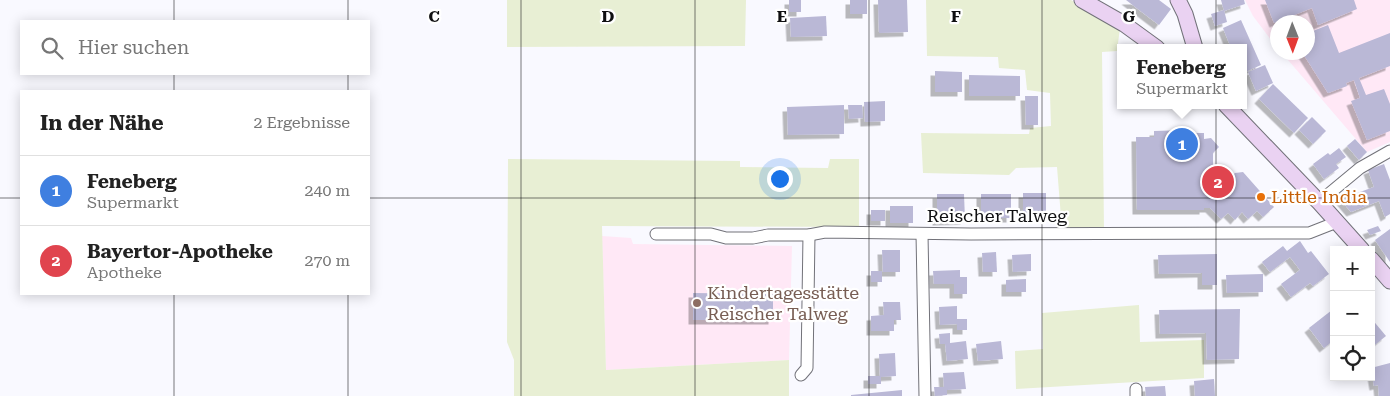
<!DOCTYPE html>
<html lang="de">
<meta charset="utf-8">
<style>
:root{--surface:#fff;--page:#f6f6f6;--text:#222;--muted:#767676;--line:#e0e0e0;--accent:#a71d64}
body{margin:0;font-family:"Roboto Serif",serif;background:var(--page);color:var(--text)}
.controls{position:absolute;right:15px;bottom:15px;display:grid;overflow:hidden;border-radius:0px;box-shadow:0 2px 12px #0003}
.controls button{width:45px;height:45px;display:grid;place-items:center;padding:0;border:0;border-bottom:1px solid var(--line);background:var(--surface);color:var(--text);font:25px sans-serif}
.compass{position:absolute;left:1270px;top:15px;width:45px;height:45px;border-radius:50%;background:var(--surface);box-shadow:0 2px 12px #0003;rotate:179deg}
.you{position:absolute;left:779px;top:178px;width:18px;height:18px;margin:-12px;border:4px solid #fff;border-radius:50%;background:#1a73e8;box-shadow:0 0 0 8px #1a73e833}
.badge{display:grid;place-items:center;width:32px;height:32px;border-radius:50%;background:var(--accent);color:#fff;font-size:16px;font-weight:700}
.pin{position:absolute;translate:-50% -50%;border:2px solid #fff;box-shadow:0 1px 5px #0006}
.popup{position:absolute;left:1117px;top:44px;width:130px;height:65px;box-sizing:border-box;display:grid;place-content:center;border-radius:0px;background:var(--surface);filter:drop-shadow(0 1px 4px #0005);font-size:16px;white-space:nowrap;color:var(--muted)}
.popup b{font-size:19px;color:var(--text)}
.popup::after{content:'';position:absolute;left:50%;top:100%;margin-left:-10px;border:10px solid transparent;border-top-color:var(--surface)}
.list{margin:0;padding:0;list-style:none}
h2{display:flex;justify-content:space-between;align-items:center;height:65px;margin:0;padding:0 20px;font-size:21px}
h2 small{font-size:16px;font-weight:400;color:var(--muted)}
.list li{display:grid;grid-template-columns:32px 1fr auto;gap:15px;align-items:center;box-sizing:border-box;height:70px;padding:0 20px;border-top:1px solid var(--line)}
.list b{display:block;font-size:19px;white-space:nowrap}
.list p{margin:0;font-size:16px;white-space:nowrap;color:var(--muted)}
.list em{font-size:16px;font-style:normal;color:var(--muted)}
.icon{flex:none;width:28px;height:28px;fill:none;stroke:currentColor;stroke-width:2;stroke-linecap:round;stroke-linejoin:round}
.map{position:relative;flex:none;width:1390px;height:396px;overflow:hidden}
.search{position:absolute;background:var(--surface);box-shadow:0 2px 12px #0003;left:20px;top:20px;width:350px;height:55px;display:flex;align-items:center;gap:12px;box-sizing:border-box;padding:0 18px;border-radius:0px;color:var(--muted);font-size:19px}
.panel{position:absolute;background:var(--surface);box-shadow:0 2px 12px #0003;left:20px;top:90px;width:350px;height:205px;border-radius:0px}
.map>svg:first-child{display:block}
</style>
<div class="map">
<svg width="1390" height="396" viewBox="0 0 1390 396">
<defs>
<filter id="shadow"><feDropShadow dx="-4.5" dy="4.5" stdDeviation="0" flood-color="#0004"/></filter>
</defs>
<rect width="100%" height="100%" fill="#f9f9ff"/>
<g fill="#ffe8f6">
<path d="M 1245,0 L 1390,0 L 1390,142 L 1367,152 L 1282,53 L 1308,52 L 1308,22 L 1278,22 L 1277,48 L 1253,16 Z"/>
<path d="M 602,236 L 631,238 L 633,244 L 792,246 L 789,360 L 606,370 Z"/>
</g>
<g fill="#e8efd4">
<path d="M 507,0 L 746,0 L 745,46 L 507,47 Z"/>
<path d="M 926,0 L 1071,0 L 1120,28 L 1117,51 L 1102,52 L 1104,230 L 1062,230 L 1057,167 L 1016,168 L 1009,175 L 923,173 L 921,133 L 1029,134 L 1030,128 L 1051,126 L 1050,93 L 1027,90 L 1025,70 L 999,68 L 998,57 L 927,56 Z"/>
<path d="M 508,159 L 740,161 L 740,167 L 828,168 L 830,159 L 859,159 L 859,227 L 602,226 L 606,370 L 789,360 L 789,396 L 514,396 L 514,360 L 507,342 Z"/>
<path d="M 1139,305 L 1140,342 L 1204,340 L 1204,378 L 1016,389 L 1015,351 L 1043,349 L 1042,313 Z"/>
</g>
<g fill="#bab8d6" filter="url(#shadow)">
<rect x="789" y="0" width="12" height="12"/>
<rect x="850" y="0" width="17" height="14"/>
<path d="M 878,0 L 907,0 L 908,32 L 879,33 Z"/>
<path d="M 1126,0 L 1159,0 L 1171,9 L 1159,25 Z"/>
<path d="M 1221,0 L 1244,0 L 1245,4 L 1224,11 Z"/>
<path d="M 1265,0 L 1354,0 L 1357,9 L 1318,25 L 1312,8 L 1274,23 Z"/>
<path d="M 1224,10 L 1227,22 L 1215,26 L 1211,14 Z"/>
<path d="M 826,16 L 827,36 L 791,37 L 790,18 Z"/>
<path d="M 1241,20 L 1261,65 L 1243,73 L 1243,48 L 1231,48 L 1223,28 Z"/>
<path d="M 1328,25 L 1339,53 L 1390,33 L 1390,66 L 1359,78 L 1366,95 L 1384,89 L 1390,104 L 1390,131 L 1367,140 L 1351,101 L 1360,98 L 1354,80 L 1346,83 L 1347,86 L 1328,93 L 1302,52 L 1308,52 L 1308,33 Z"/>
<path d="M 1265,65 L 1273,83 L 1256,91 L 1248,72 Z"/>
<path d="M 935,71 L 962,72 L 962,92 L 935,92 Z"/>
<path d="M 969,75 L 1020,76 L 1020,96 L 969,96 Z"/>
<path d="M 1273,84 L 1308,118 L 1294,133 L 1259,99 Z"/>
<path d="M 1025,96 L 1038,96 L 1038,125 L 1026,125 Z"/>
<path d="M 885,101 L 885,121 L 865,122 L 864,102 Z"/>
<path d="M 844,105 L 844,134 L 788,135 L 787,107 Z"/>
<path d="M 848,105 L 862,105 L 863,118 L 849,119 Z"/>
<path d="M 1312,117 L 1326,131 L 1313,144 L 1299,130 Z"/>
<path d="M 1187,130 L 1186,133 L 1204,133 L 1204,139 L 1211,138 L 1219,147 L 1213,153 L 1213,173 L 1220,179 L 1229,179 L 1235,173 L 1243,172 L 1274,207 L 1263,217 L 1257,211 L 1248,219 L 1242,212 L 1235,220 L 1228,213 L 1221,219 L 1210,208 L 1204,208 L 1204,210 L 1137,210 L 1136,137 L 1154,137 L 1154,131 Z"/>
<path d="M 1355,139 L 1367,152 L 1359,160 L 1347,146 Z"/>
<path d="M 1339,148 L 1346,157 L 1336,164 L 1339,168 L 1324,179 L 1313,164 L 1328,153 L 1330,155 Z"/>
<path d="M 1384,164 L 1390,180 L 1390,214 L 1385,217 L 1379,201 L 1351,212 L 1340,199 L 1374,187 L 1368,170 Z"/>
<rect x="1023" y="193" width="23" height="22"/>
<path d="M 937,194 L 964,194 L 965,220 L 937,221 Z"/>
<rect x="981" y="194" width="30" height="24"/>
<rect x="890" y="206" width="23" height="17"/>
<rect x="871" y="210" width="14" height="11"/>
<path d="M 1378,226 L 1381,231 L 1370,235 L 1367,230 Z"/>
<path d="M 1390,229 L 1390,262 L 1375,240 Z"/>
<path d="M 1300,241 L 1308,253 L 1311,251 L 1329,274 L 1313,286 L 1310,283 L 1291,297 L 1281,284 L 1300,270 L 1290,257 L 1270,272 L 1262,262 L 1283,246 L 1287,251 Z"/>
<path d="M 882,250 L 900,250 L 900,272 L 883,272 Z"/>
<path d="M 996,252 L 997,272 L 983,272 L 982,253 Z"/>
<path d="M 1031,254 L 1031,271 L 1013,272 L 1012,255 Z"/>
<path d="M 1217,254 L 1217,285 L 1202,285 L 1202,273 L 1159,274 L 1158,255 Z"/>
<path d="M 960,270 L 960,277 L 967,277 L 967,294 L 954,294 L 954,284 L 934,284 L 933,271 Z"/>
<rect x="871" y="271" width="11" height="11"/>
<path d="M 1263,274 L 1263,292 L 1227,293 L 1226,275 Z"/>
<path d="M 1026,279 L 1026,292 L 1006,292 L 1006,280 Z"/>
<path d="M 693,293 L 773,294 L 773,320 L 693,320 Z"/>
<path d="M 883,302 L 900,302 L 901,320 L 894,320 L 894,331 L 871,331 L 871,316 L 884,315 Z"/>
<path d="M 957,306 L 957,319 L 967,319 L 967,330 L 957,330 L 957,324 L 940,325 L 939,307 Z"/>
<path d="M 1240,309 L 1239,359 L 1207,360 L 1206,333 L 1160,334 L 1159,310 Z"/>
<path d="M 1332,310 L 1334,340 L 1324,348 L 1309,328 Z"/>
<path d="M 1371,318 L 1386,336 L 1371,348 Z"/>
<path d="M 950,333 L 950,343 L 966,341 L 968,359 L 947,361 L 945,344 L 940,344 L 939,334 Z"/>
<path d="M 1001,341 L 1003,359 L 978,361 L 976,344 Z"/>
<path d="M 895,353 L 896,376 L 881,377 L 881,384 L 868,384 L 868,376 L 880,376 L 879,354 Z"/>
<path d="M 1390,363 L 1390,396 L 1379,396 L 1378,385 L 1374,386 L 1371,368 Z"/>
<path d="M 964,372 L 966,389 L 947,390 L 947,395 L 935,396 L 934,387 L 944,387 L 943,373 Z"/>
<path d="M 1214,379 L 1215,396 L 1195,396 L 1194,381 Z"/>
<path d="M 1165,386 L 1166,396 L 1146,396 L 1145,387 Z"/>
<path d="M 902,390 L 902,396 L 851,396 L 851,395 Z"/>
</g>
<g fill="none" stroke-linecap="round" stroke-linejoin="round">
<g stroke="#727279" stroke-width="13">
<g id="street">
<path d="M 1319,202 L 1360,168 L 1390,151"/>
<path d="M 656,234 L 711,234 L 726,238 L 753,238 L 768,235 L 809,235 L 825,232 L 971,234 L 1309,233 L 1337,222"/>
<path d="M 922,234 L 925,396"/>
<path d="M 801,375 L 807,368 L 809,235"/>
<path d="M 1136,389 L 1136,396"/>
</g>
</g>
<g stroke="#727279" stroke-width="17">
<g id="secondary">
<path d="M 1082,0 L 1124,24 L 1157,48"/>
<path d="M 1178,0 L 1185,14 L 1195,48"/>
<path d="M 1226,105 L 1319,202 L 1362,250"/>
<path d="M 1371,259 L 1390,281"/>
</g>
</g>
<use href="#street" stroke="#fff" stroke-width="11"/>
<use href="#secondary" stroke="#ead2f2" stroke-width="15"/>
</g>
<path fill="none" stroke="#0f0f11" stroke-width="1" stroke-opacity="0.55" d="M 174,0 L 174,21M 348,0 L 348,21M 521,0 L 521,396M 695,0 L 695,396M 869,0 L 869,396M 1042,0 L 1042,396M 1216,0 L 1216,396M 174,74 L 174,91M 348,74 L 348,91M 0,198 L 21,198M 369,198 L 1390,198M 174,294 L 174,396M 348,294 L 348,396"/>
<circle fill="#e8710a" stroke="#fff" stroke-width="2" cx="1261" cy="197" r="5"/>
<circle fill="#8d6e63" stroke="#fff" stroke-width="2" cx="697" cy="303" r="5"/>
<g text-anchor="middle" stroke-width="4.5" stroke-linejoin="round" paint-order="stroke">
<g font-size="18" fill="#c56008" stroke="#fff" text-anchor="start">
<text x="1271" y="203">Little India</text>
</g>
<g font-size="18" fill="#0f0f11" stroke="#fff">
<text x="997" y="222">Reischer Talweg</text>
</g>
<g font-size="18" fill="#785e54" stroke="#fff" text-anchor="start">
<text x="707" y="299">Kindertagesstätte<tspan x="707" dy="21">Reischer Talweg</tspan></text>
</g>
</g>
<g font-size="16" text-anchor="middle" font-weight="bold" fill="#0f0f11" stroke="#fff" stroke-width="4.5" stroke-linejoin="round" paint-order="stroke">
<text x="434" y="22">C</text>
<text x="608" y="22">D</text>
<text x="782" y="22">E</text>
<text x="956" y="22">F</text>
<text x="1129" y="22">G</text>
</g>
</svg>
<div class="controls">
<button>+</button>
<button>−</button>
<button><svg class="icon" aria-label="locate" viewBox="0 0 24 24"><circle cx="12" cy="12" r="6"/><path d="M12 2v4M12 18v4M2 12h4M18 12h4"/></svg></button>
</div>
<svg class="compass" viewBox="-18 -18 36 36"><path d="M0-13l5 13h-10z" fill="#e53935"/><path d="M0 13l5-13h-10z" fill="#767676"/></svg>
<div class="you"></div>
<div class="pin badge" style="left:1182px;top:144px;background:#3f7fe0">1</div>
<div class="popup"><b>Feneberg</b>Supermarkt</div>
<div class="pin badge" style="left:1218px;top:182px;background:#e0444e">2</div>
<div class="search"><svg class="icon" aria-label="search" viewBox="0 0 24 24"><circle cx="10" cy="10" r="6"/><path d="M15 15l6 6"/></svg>Hier suchen</div>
<section class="panel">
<h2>In der Nähe<small>2 Ergebnisse</small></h2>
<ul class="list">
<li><span class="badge" style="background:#3f7fe0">1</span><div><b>Feneberg</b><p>Supermarkt</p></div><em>240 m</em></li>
<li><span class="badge" style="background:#e0444e">2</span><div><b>Bayertor-Apotheke</b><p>Apotheke</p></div><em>270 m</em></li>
</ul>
</section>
</div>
